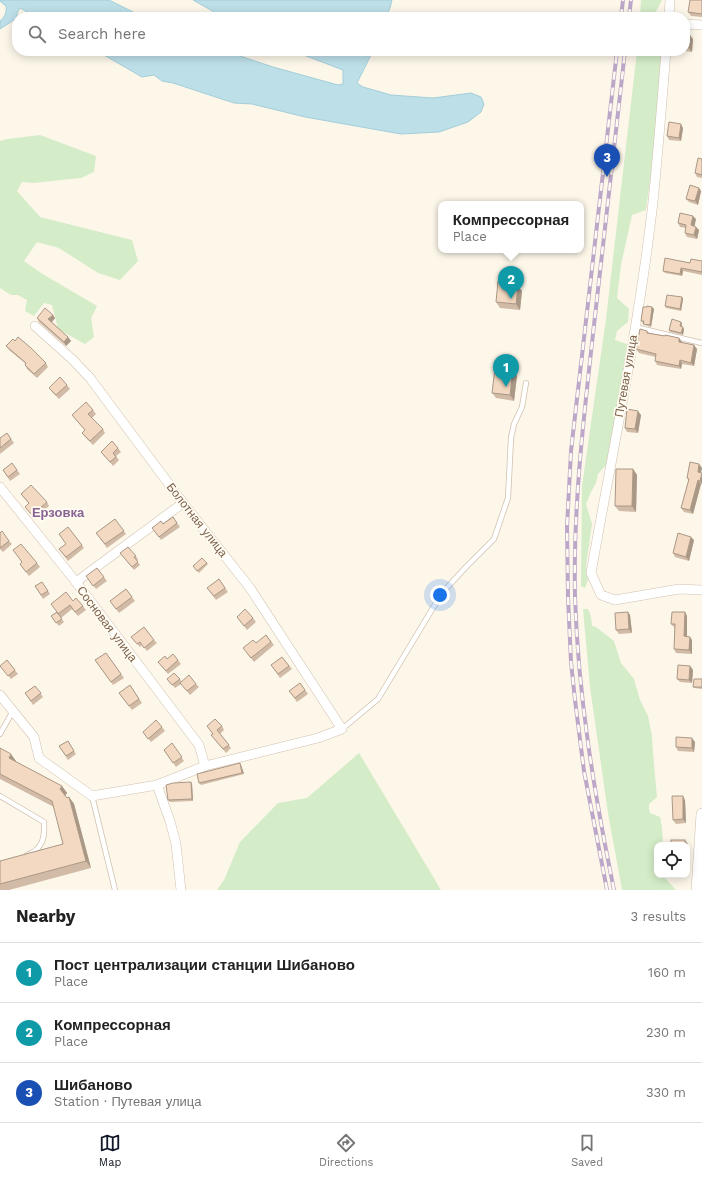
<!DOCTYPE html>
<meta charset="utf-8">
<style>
:root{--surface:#fff;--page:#f2f2f2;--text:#222;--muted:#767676;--line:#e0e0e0;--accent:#111827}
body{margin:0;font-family:"Work Sans",sans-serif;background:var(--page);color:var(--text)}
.controls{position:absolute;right:12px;bottom:12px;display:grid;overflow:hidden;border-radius:8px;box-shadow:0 2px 10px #0003}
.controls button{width:36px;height:36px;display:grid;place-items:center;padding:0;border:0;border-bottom:1px solid var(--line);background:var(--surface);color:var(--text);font:20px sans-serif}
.you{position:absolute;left:440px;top:595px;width:14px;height:14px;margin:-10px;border:3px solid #fff;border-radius:50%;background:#1a73e8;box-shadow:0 0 0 6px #1a73e833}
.badge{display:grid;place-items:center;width:26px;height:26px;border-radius:50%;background:var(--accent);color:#fff;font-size:13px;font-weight:700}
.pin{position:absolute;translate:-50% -33px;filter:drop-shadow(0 1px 2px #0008)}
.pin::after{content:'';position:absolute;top:21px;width:14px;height:12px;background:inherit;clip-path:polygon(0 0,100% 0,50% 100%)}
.popup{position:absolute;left:438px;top:201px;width:146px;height:52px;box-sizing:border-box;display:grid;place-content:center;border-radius:8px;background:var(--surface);filter:drop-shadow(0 1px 3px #0005);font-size:13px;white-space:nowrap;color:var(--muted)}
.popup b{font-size:15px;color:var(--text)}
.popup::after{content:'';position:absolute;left:50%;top:100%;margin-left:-8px;border:8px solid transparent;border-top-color:var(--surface)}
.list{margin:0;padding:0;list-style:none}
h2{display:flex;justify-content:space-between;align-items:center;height:52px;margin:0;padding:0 16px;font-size:17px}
h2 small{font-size:13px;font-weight:400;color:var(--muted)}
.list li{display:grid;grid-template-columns:26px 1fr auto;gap:12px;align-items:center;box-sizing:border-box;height:60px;padding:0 16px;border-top:1px solid var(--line)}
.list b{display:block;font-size:15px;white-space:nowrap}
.list p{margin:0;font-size:13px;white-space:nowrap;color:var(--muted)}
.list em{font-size:13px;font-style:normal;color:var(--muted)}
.icon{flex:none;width:22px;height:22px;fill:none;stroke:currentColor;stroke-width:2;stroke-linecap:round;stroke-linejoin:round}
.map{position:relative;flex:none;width:702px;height:890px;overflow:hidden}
.search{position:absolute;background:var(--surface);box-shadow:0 2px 10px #0003;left:12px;right:12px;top:12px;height:44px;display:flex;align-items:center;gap:10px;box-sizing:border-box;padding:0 14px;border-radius:16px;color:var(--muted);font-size:15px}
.sheet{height:232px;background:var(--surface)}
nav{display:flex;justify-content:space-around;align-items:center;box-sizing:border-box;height:56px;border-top:1px solid var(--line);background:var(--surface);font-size:11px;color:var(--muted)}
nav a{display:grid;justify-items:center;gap:2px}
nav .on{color:var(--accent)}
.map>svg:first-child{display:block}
</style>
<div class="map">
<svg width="702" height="890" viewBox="0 0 702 890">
<rect width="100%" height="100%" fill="#fdf7ea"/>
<g fill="#d4ecc7">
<path d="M 641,0 L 662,0 L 653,17 L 640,17 Z"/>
<path d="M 637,51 L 663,51 L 657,129 L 646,210 L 632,215 L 621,265 L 617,298 L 629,309 L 628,322 L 617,331 L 615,340 L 627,344 L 618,404 L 606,465 L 598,474 L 596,483 L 591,492 L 586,504 L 592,524 L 586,566 L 588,580 L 585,588 L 581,586 L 582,486 L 606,319 Z"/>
<path d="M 40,135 L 96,156 L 94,172 L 81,178 L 33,183 L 22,182 L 17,191 L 40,217 L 132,240 L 138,261 L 120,280 L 98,273 L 59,248 L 37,242 L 24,261 L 41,273 L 97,306 L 91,318 L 94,337 L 85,344 L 58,329 L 52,305 L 44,303 L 34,316 L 25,311 L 27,300 L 18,295 L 11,295 L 0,288 L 0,141 L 7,139 Z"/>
<path d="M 583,609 L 588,609 L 591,616 L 592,626 L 596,627 L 614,641 L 621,663 L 634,679 L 640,700 L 648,716 L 652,736 L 653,753 L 657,797 L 649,804 L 649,809 L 650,813 L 660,817 L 662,827 L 663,845 L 657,845 L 657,875 L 664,875 L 664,877 L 676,890 L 622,890 L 608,813 L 590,687 Z"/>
<path d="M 359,753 L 441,890 L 217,890 L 224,880 L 240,842 L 278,803 L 307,798 Z"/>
</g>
<g fill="#bddfe8" stroke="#a3ceda">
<path d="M 0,0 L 109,0 L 143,17 L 36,17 L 20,8 L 17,13 L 17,18 L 0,29 L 0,21 C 5,17 7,12 6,6 L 1,2 Z"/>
<path d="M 193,0 L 392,0 L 390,8 L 386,17 L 223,17 Z"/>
<path d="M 97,51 L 225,51 L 273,67 L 338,85 L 343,84 L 343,70 L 293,51 L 373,51 L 357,83 L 363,87 L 391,95 L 433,98 L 471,93 L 481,97 L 484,104 L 481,112 L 468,122 L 439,132 L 401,134 L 305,117 L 252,104 L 234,103 L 173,83 L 162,81 L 154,75 L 142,77 Z"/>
</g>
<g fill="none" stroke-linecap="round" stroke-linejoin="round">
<g stroke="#d1c0af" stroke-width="6">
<g id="service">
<path d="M 635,327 L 702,343"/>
<path d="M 342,729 L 378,699 L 442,593 L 466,567 L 494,539 L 508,498 L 511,438 L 514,424 L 522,407 L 526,383"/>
<path d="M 0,734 L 13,711"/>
<path d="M 0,796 L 44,822 C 45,837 43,849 27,855"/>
<path d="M 92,796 L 115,890"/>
</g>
</g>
<g stroke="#d1c0af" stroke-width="10">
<g id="minor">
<path d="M 669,17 L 670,0"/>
<path d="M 685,24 L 702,25"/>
<path d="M 666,51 C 662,101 658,152 653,202 C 639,326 613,449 591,573 L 601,595 L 615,600 L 679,589 L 702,590"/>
<path d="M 0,487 L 76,582 L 199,745 L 205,766"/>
<path d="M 76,582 L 183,503"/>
<path d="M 0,695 L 34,737 L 39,758 L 92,796 L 157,785 L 205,766 L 318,738 L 342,729 L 250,588 L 183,503 L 90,378 L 73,360 L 35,326"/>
<path d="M 157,785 L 170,821 L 176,844 L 181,890"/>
</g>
</g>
<g stroke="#d1c0af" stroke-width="12">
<path id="tertiary" d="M 697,890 L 702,814"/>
</g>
<use href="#service" stroke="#fff" stroke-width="4.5"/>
<use href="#minor" stroke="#fff" stroke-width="9"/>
<use href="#tertiary" stroke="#fff" stroke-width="11"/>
<g stroke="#bca7c9" stroke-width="4">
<g id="rail">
<path d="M 621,17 L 623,0"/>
<path d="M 629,17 L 631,0"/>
<path d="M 607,890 L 584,771 L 575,700 L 571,662 L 568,597 L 567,527 L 571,451 L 617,51"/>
<path d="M 614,890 C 594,792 578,696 575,596 C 573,505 584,415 594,325 C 604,234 615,142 625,51"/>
</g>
</g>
<use href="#rail" stroke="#fffbf1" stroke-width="2.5" stroke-dasharray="8" stroke-linecap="butt"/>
</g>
<g fill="#d1bba6">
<path d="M 702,0 L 702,17 L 691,16 L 688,12 Z"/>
<path d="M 685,35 L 693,39 L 692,52 L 685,51 Z"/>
<path d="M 683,128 L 681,141 L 669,140 L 667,136 Z"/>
<path d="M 702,159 L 702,178 L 697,177 L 695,173 Z"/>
<path d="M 699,188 L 701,191 L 698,205 L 689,202 L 686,199 Z"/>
<path d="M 696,219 L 694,226 L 699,230 L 697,239 L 687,237 L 685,233 L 686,228 L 680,227 L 678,223 Z"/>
<path d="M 702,261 L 702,275 L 683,271 L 682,276 L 665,273 L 663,271 L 690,263 Z"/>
<path d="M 510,285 L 522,291 L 520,310 L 500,308 L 496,302 Z"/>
<path d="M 682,297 L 683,299 L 681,311 L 666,308 L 665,306 Z"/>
<path d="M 647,307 L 652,307 L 654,309 L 651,327 L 645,325 L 643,324 L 643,323 L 641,321 Z"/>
<path d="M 53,315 L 55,318 L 52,322 L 71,341 L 66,346 L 39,322 L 37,318 Z"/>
<path d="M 681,322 L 682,324 L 681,327 L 684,329 L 683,335 L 670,332 L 669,330 Z"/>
<path d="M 647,331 L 649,333 L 679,338 L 682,343 L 697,349 L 694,366 L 682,364 L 681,369 L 657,365 L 655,361 L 656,357 L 639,353 L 636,349 Z"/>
<path d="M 6,346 L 46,363 L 48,367 L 37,378 L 27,369 L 25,365 L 26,364 L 9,350 Z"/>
<path d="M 513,370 L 517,376 L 514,401 L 496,398 L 492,393 Z"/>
<path d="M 67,385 L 70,389 L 59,399 L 52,392 L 49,388 Z"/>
<path d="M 93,410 L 96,414 L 92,418 L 103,429 L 105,433 L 93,445 L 85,437 L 82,433 L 85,430 L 72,415 Z"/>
<path d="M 641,415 L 638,433 L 627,432 L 625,428 Z"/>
<path d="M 7,433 L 14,443 L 0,454 L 0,438 Z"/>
<path d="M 118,448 L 121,452 L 116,456 L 119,460 L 113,466 L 101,452 Z"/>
<path d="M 12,463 L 20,474 L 10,481 L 3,470 Z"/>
<path d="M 699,464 L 702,468 L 701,473 L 702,473 L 702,484 L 701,484 L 693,514 L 684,512 L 681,508 L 689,481 L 687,478 Z"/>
<path d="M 633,469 L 637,475 L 636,512 L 619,511 L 615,506 Z"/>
<path d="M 21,494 L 47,502 L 49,506 L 35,519 L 25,507 L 29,504 Z"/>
<path d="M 173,517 L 180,527 L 161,540 L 152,528 L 163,524 Z"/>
<path d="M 115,519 L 126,534 L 107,548 L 96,533 Z"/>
<path d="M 68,527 L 84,548 L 68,561 L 59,549 L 66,544 Z"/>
<path d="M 0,533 L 9,541 L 12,544 L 3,552 L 0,549 Z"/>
<path d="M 694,540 L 689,561 L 675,557 L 673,553 Z"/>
<path d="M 13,550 L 37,563 L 40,567 L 29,576 L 20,564 L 22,562 Z"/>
<path d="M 120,553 L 136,556 L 138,560 L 137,561 L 140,565 L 134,570 Z"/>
<path d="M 207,563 L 208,564 L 199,573 L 193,566 Z"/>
<path d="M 86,576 L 104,577 L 107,581 L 96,589 Z"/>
<path d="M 219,579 L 228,592 L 216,600 L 207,588 Z"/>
<path d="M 42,582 L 50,594 L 43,599 L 35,586 Z"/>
<path d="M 126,589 L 135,601 L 119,613 L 110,601 Z"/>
<path d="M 73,601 L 83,606 L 86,610 L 78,616 L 72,609 L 61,618 L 64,622 L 59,626 L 51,616 Z"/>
<path d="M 628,612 L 630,615 L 632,633 L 619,634 L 616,630 Z"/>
<path d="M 685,612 L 687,616 L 687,637 L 692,640 L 692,654 L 676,653 L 674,649 L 675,628 L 671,624 Z"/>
<path d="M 237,617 L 253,618 L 256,622 L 247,630 Z"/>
<path d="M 266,635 L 274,645 L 254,662 L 246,652 Z"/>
<path d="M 131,637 L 154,640 L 157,643 L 147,651 L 142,645 L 140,647 Z"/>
<path d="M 106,653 L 124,678 L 113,685 L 95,660 Z"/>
<path d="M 282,657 L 292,669 L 280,678 L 271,665 Z"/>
<path d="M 167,659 L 178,660 L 181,664 L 168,674 L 158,662 Z"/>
<path d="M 7,660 L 18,674 L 11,679 L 0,666 Z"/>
<path d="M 690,666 L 693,670 L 692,683 L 680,682 L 677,679 Z"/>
<path d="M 167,679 L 180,679 L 182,682 L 196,684 L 199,687 L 190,695 L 181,684 L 175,688 Z"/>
<path d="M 702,679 L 702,689 L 694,688 L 693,687 Z"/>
<path d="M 300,683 L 308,694 L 297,702 L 289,691 Z"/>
<path d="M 130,685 L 142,703 L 132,710 L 119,693 Z"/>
<path d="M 35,686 L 43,697 L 33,705 L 25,693 Z"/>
<path d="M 207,726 L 222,726 L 224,730 L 220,734 L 231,748 L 226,753 L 211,735 L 213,734 Z"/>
<path d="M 162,727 L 165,731 L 151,742 L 143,732 Z"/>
<path d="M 68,741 L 76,754 L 68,760 L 59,746 Z"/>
<path d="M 695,742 L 694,752 L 678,751 L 676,747 Z"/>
<path d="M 172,743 L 184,761 L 176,767 L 164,750 Z"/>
<path d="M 0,748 L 16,761 L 16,762 L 62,786 L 67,793 L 65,796 L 67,798 L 69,797 L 74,804 L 91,868 L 9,890 L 0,890 L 0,861 L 63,844 L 54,807 L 0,779 Z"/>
<path d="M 241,765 L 244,774 L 201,785 L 199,783 Z"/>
<path d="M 191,782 L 192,784 L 193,801 L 170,802 L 168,800 Z"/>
<path d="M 685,800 L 686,823 L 676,824 L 673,820 Z"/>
</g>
<g fill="#aa9887">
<path d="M 690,35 L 693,39 L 692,52 L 689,48 Z"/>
<path d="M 681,124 L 683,128 L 681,141 L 679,138 Z"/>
<path d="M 699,188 L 701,191 L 698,205 L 695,201 Z"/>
<path d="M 693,216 L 696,219 L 694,229 L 691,225 Z"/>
<path d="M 696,227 L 699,230 L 697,239 L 694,235 Z"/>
<path d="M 681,268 L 683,271 L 682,276 L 680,274 Z"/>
<path d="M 518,286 L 522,291 L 520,310 L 516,304 Z"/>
<path d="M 682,297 L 683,299 L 681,311 L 680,309 Z"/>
<path d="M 652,307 L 654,309 L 651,327 L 650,325 Z"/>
<path d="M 53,315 L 55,318 L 51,323 L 48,319 Z"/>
<path d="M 681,322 L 682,324 L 681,328 L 680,326 Z"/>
<path d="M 683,327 L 684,329 L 683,335 L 681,333 Z"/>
<path d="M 68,337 L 71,341 L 66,346 L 64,342 Z"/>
<path d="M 679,338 L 682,342 L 681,346 L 679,342 Z"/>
<path d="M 694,345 L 697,349 L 694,366 L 691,363 Z"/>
<path d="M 680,360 L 682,364 L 681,369 L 679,366 Z"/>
<path d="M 513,370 L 517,376 L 514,401 L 510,395 Z"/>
<path d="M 638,411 L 641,415 L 638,433 L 635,429 Z"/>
<path d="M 699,464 L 702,468 L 700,476 L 698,472 Z"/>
<path d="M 633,469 L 637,475 L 636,512 L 632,506 Z"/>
<path d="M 702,473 L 702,484 L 700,481 Z"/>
<path d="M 698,480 L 701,484 L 693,514 L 690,510 Z"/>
<path d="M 691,537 L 694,540 L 689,561 L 686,557 Z"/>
<path d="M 628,612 L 630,615 L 632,633 L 629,629 Z"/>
<path d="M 685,612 L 687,616 L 687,640 L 684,636 Z"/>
<path d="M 690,637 L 692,640 L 692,654 L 689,650 Z"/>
<path d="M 690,666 L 693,670 L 692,683 L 689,680 Z"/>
<path d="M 692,738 L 695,742 L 694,752 L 692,748 Z"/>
<path d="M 11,754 L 16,761 L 14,765 L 9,758 Z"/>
<path d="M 240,763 L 241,765 L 244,774 L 242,773 Z"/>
<path d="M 191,782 L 192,784 L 193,801 L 192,799 Z"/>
<path d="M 62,786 L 67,793 L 65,796 L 60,789 Z"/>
<path d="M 683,796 L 685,800 L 686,823 L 683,819 Z"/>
<path d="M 69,797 L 74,804 L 91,868 L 86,861 Z"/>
<path d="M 685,840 L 688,844 L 688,873 L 687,872 L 687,845 L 685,845 Z"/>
</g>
<g fill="#f3d9c1" stroke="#aa9887">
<path d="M 690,0 L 702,0 L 702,14 L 688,12 Z"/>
<path d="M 685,35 L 690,35 L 689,48 L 685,47 Z"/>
<path d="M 669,122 L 681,124 L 679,138 L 667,136 Z"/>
<path d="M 698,158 L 702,159 L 702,175 L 695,173 Z"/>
<path d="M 690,185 L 699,188 L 695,201 L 686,199 Z"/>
<path d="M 680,213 L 693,216 L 691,225 L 696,227 L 694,235 L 685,233 L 686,225 L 678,223 Z"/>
<path d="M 665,258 L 690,263 L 691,259 L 702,261 L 702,272 L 681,268 L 680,274 L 663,271 Z"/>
<path d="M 498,281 L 508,282 L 508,285 L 518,286 L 516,304 L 496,302 Z"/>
<path d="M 667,295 L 682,297 L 680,309 L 665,306 Z"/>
<path d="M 647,306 L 652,307 L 650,325 L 643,324 L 644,321 L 641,321 L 643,307 L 647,307 Z"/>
<path d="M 45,308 L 53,315 L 48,319 L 68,337 L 64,342 L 37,318 Z"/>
<path d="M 672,319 L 681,322 L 680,326 L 683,327 L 681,333 L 669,330 Z"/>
<path d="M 640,329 L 647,331 L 647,333 L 665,336 L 665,335 L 679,338 L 679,342 L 694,345 L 691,363 L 680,360 L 679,366 L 655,361 L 656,354 L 636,349 Z"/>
<path d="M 18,337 L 31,348 L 46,363 L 34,374 L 25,365 L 26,363 L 6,346 L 13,339 L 15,341 Z"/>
<path d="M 495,368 L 513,370 L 510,395 L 492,393 Z"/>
<path d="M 60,377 L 67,385 L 56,395 L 49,388 Z"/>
<path d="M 86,402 L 93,410 L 88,414 L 103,429 L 90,441 L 82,433 L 85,430 L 72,415 Z"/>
<path d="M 627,409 L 638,411 L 635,429 L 625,428 Z"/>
<path d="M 7,433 L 11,439 L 0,448 L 0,438 Z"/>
<path d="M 112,441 L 118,448 L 113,453 L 116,457 L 110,462 L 101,452 Z"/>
<path d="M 690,462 L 699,464 L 698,472 L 702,473 L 700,481 L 698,480 L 690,510 L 681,508 L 689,479 L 687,478 Z"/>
<path d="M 12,463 L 17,470 L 8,477 L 3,470 Z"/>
<path d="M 616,469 L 633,469 L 632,506 L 615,506 Z"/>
<path d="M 31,485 L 47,502 L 32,515 L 25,507 L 29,503 L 21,494 Z"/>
<path d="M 173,517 L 177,523 L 159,537 L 152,528 L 161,521 L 163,524 Z"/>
<path d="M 115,519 L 124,531 L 105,544 L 96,533 Z"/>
<path d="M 68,527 L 82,545 L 66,557 L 59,549 L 66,544 L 59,534 Z"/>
<path d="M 2,531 L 9,541 L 0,548 L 0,533 Z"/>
<path d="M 678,533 L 691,537 L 686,557 L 673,553 Z"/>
<path d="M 21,544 L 37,563 L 26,572 L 20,564 L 22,562 L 13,550 Z"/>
<path d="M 128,547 L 136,556 L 134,557 L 138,562 L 132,567 L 120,553 Z"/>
<path d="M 202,558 L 207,563 L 197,571 L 193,566 Z"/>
<path d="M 97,568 L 104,577 L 93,586 L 86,576 Z"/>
<path d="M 219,579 L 225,588 L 214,596 L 207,588 Z"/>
<path d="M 42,582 L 48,591 L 41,595 L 35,586 Z"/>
<path d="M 126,589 L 132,597 L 116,609 L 110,601 Z"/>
<path d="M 66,592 L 73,601 L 76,598 L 83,606 L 75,612 L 70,605 L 58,614 L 57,612 L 62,619 L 56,623 L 51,616 L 57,612 L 51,604 Z"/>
<path d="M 245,609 L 253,618 L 244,626 L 237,617 Z"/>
<path d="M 628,612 L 629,629 L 616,630 L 615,613 Z"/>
<path d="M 672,612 L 685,612 L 684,636 L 690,637 L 689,650 L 674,649 L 675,624 L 671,624 Z"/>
<path d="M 144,627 L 154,640 L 144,648 L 140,642 L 137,644 L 131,637 Z"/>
<path d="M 266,635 L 271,642 L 251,658 L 243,648 L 253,640 L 256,643 Z"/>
<path d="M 106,653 L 121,674 L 111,682 L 95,660 Z"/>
<path d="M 173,654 L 178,660 L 166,671 L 158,662 L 165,656 L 167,659 Z"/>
<path d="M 282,657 L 289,666 L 278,674 L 271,665 Z"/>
<path d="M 7,660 L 15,670 L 8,676 L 0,666 Z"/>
<path d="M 678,665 L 690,666 L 689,680 L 677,679 Z"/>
<path d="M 174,673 L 180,679 L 172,685 L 167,679 Z"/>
<path d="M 189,675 L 196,684 L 187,691 L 180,683 Z"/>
<path d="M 694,679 L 702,679 L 702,687 L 693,687 Z"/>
<path d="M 300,683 L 305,690 L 295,698 L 289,691 Z"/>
<path d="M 130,685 L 139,699 L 129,706 L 119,693 Z"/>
<path d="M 35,686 L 41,693 L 31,701 L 25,693 Z"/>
<path d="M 215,719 L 222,726 L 217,730 L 229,745 L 223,749 L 211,735 L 213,734 L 207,726 Z"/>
<path d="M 156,720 L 162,727 L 148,739 L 143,732 Z"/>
<path d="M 676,737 L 692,738 L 692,748 L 676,747 Z"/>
<path d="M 68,741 L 74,751 L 66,756 L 59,746 Z"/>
<path d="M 172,743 L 182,757 L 173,763 L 164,750 Z"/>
<path d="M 0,748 L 11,754 L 9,758 L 62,786 L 60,789 L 67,798 L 69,797 L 86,861 L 0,884 L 0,861 L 63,844 L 52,801 L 0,774 Z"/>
<path d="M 240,763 L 242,773 L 199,783 L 197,774 Z"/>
<path d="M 191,782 L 192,799 L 168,800 L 166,785 L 173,783 Z"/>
<path d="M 672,796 L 683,796 L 683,819 L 673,820 Z"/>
<rect x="671" y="840" width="14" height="5"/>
</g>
<g text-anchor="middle" stroke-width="3.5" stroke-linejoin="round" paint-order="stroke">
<g font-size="12" fill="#7a604c" stroke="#fffbf1">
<text transform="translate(626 376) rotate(-80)" y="4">Путевая улица</text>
<text transform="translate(197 520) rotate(52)" y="4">Болотная улица</text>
<text transform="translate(107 624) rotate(53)" y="4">Сосновая улица</text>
</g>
<g font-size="13" font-weight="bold" fill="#886495" stroke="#fffbf1">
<text x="58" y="517">Ерзовка</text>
</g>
</g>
</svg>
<div class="controls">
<button><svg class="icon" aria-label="locate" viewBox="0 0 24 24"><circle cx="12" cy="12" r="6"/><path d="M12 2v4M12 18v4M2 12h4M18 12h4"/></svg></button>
</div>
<div class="you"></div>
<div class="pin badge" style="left:506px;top:387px;background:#0f9aa8">1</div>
<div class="pin badge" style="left:511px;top:299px;background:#0f9aa8">2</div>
<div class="popup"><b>Компрессорная</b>Place</div>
<div class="pin badge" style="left:607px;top:177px;background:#1a4fb4">3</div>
<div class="search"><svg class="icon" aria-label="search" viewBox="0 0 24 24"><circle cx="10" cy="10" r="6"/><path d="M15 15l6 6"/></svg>Search here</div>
</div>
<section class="sheet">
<h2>Nearby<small>3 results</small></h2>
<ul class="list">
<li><span class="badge" style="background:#0f9aa8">1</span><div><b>Пост централизации станции Шибаново</b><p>Place</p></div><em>160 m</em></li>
<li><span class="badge" style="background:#0f9aa8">2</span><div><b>Компрессорная</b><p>Place</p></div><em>230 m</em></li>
<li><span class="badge" style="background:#1a4fb4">3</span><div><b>Шибаново</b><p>Station · Путевая улица</p></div><em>330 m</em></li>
</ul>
</section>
<nav>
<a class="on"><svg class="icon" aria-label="map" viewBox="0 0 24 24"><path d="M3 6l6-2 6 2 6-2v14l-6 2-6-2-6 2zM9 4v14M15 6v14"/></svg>Map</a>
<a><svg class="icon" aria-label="directions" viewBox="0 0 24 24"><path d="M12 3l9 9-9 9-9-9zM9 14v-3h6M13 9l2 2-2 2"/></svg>Directions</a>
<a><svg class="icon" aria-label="saved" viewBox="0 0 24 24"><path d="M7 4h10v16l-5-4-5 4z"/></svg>Saved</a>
</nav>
